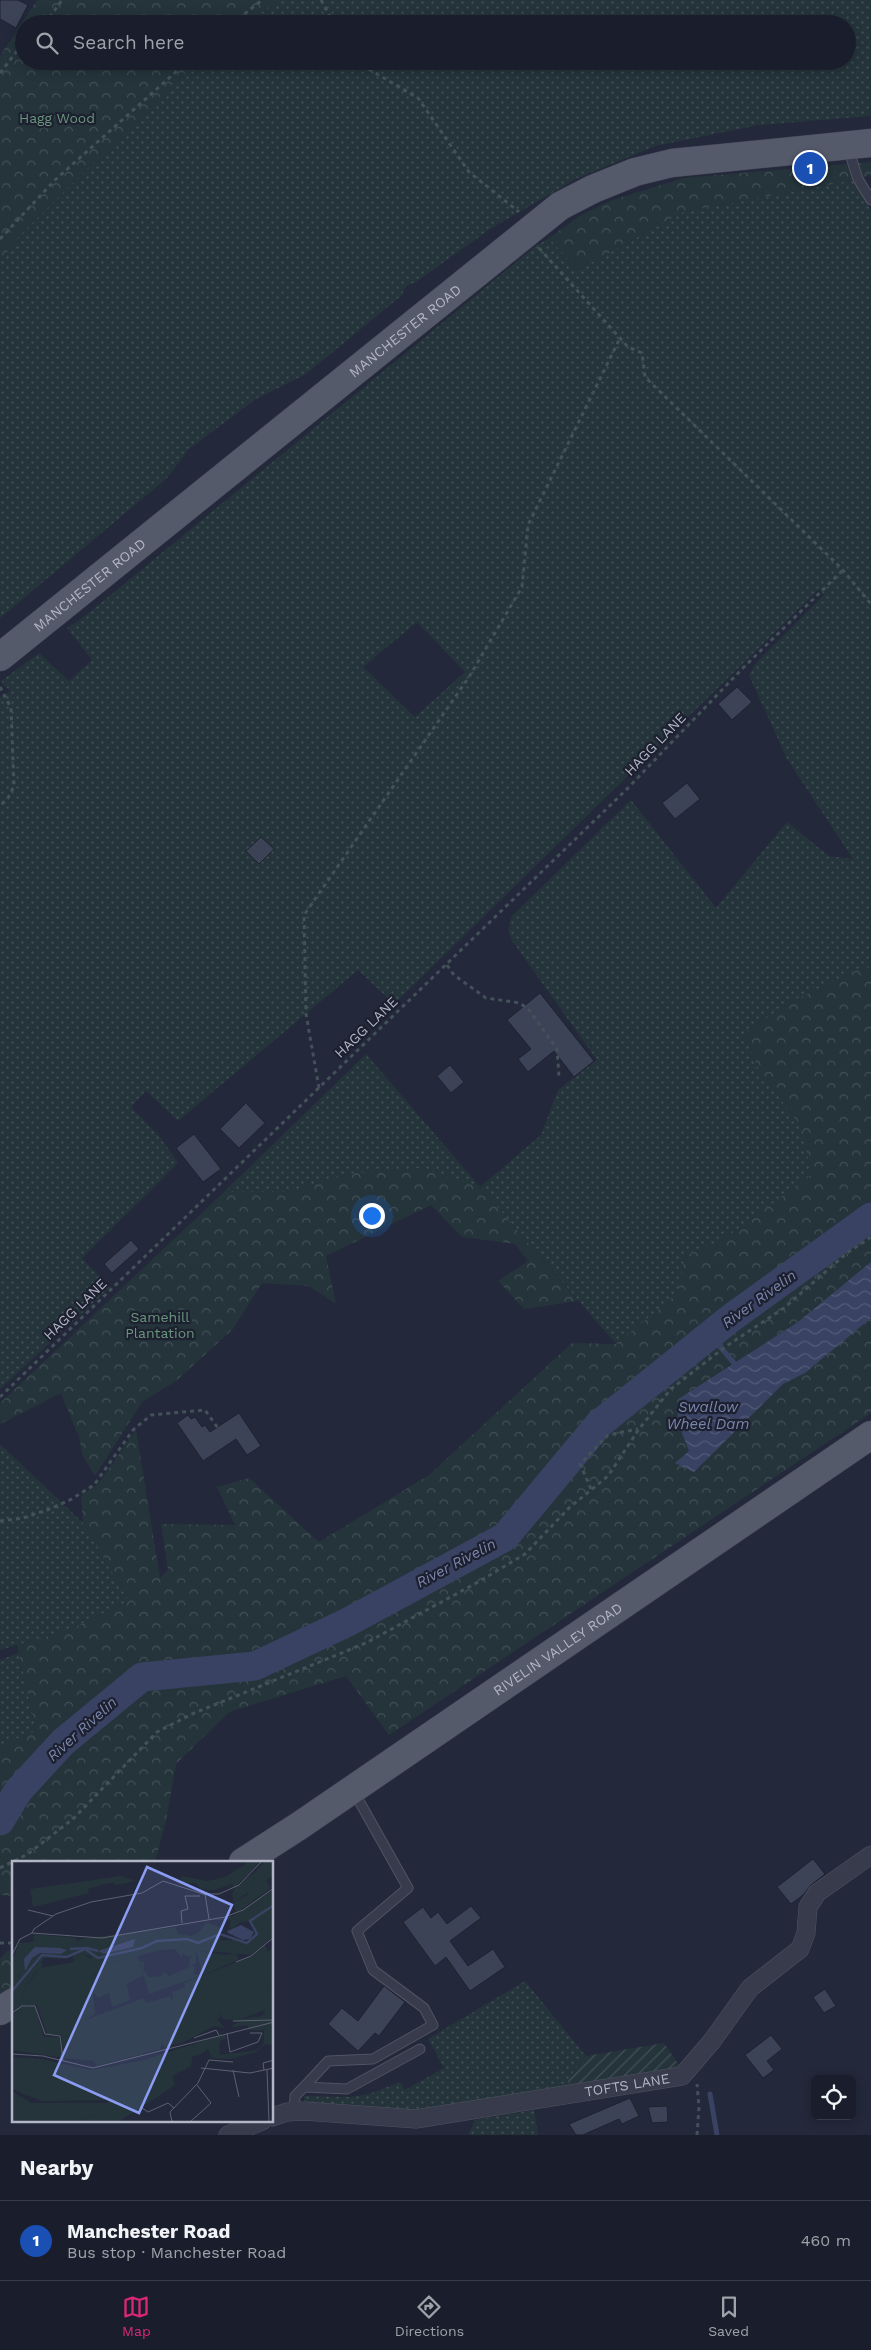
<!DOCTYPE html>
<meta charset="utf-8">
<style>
:root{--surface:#1a1e2c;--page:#232734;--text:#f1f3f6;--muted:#9fa2a9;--line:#383c48;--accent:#db2777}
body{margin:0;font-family:"Work Sans",sans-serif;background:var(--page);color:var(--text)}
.controls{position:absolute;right:15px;bottom:15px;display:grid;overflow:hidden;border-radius:8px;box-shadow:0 2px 12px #0003}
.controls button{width:45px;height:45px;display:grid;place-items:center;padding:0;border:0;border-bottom:1px solid var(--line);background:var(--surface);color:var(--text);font:25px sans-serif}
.you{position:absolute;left:371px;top:1215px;width:18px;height:18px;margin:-12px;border:4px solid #fff;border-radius:50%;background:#1a73e8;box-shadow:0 0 0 8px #1a73e833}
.badge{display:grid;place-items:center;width:32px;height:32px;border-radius:50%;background:var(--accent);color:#fff;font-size:16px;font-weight:700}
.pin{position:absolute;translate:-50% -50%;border:2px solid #fff;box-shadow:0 1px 5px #0006}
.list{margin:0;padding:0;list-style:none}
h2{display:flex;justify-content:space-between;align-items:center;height:65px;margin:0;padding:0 20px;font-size:21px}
h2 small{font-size:16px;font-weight:400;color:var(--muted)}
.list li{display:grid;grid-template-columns:32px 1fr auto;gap:15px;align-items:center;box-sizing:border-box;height:80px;padding:0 20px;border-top:1px solid var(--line)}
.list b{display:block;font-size:19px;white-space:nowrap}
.list p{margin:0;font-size:16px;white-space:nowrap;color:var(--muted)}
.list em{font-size:16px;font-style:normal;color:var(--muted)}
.icon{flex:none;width:28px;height:28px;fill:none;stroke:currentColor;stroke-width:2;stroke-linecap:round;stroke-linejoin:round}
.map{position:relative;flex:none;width:871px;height:2135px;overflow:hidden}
.search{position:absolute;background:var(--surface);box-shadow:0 2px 12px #0003;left:15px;right:15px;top:15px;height:55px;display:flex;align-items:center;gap:12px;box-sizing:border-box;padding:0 18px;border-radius:28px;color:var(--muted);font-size:19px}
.sheet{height:145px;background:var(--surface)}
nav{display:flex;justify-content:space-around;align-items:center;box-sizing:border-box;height:70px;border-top:1px solid var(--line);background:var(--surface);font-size:14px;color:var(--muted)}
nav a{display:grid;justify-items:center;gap:2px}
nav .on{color:var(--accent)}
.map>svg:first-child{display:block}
</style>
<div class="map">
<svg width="871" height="2135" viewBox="0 0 871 2135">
<defs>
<pattern id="grass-dots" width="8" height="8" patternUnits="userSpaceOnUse" patternTransform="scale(1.25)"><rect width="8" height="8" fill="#25343b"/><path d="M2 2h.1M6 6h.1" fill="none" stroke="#424f56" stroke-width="1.8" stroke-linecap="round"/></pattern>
<pattern id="forest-crowns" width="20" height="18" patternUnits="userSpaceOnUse" patternTransform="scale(1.25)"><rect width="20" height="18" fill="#25343b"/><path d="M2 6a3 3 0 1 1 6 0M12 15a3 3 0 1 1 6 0" fill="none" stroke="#424f56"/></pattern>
<pattern id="garden-furrows" width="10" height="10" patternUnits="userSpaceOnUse" patternTransform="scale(1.25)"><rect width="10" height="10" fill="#25343b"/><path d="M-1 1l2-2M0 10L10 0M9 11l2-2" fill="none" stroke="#424f56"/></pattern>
<pattern id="water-waves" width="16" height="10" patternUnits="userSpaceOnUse" patternTransform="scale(1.25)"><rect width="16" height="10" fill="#394263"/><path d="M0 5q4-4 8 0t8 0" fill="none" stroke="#535b78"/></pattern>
</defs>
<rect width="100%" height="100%" fill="#23283a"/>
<g fill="url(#grass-dots)" fill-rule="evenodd">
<path d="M 278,0 L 871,0 L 871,116 L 759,125 L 655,146 L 576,179 L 490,229 L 416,282 L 407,285 L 401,296 L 306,374 L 256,399 L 189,449 L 167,478 L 0,618 L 0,261 L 20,235 L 176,81 L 200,61 L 847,61 L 847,24 L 245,24 Z"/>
<path d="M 854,180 L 871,210 L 871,970 L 865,966 L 791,1002 L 744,1033 L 759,1070 L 802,1128 L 812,1175 L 723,1240 L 685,1256 L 679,1293 L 616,1344 L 480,1187 L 354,1173 L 287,1192 L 224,1192 L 366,1054 L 480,1187 L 541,1135 L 558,1090 L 597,1060 L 513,942 C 507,932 508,927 512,916 L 631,800 L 716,908 L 787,822 L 829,856 L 853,859 L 787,759 L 749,675 L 756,663 L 824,595 L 819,589 L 394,1004 L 358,970 L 178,1121 L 146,1091 L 131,1107 L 160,1137 L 178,1163 L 82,1258 L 110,1287 L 0,1389 L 0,697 L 10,691 L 1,681 L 39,653 L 69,681 L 92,660 L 67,628 L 80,620 L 537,245 L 549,238 L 578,270 L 683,212 ZM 417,622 L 465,672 L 415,717 L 363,667 Z"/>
<path d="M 0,1444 L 83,1523 L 129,1601 L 71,1629 L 0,1650 Z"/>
<path d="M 19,1653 L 36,1732 L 0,1745 L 0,1660 Z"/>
<path d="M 525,1981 L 586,2056 L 568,2079 L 568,2090 L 410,2113 L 304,2103 L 304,2096 L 351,2097 L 369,2094 L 400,2082 L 405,2090 L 444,2068 L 428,2039 Z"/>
<path d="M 534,2110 L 538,2135 L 468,2135 L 475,2120 Z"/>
</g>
<g fill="url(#forest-crowns)">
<path d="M 37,0 L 278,0 L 245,24 L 24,24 L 24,61 L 200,61 L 176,81 L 20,235 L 0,261 L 0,56 Z"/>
<path d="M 871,162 L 871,175 L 854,180 L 683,212 L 578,270 L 549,238 L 581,215 L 613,200 L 683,178 Z"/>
<path d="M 865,966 L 871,970 L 871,1413 L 389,1735 L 346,1676 L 229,1712 L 176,1764 L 166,1821 L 155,1862 L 14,1862 L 14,1896 L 0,1895 L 0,1745 L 36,1731 L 17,1645 L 71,1629 L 129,1601 L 83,1523 L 81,1496 L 98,1484 L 136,1430 L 160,1578 L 168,1570 L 161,1524 L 235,1525 L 217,1487 L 249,1478 L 319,1542 L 429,1475 L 572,1343 L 616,1344 L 678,1293 L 685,1256 L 723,1240 L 811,1175 L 802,1128 L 759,1070 L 744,1033 L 791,1002 Z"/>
<path d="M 420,1168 L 480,1187 L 578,1301 L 524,1309 L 498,1281 L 528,1261 L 515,1244 L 462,1237 L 431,1205 L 326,1256 L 336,1304 L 309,1286 L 262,1283 L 233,1329 L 176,1381 L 142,1402 L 95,1476 L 82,1455 L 80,1440 L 61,1393 L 0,1424 L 0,1403 L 224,1192 L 287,1192 L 354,1173 Z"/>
<path d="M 14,1949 L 14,1986 L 0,1997 L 0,1959 L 7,1951 Z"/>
</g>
<path fill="url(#garden-furrows)" d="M 664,2043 L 681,2068 L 568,2090 L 568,2079 L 586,2056 Z"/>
<path fill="url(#water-waves)" d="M 871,1262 L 871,1318 L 805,1373 L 783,1384 L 694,1472 L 675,1463 L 689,1451 L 677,1420 L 680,1398 L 798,1322 Z"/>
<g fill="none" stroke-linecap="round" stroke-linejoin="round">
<g stroke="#394263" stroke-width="5">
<path d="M 710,1335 L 734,1363"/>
<path d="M 710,2094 L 717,2135"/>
</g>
<path stroke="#394263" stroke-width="29" d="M 0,1821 L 18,1791 L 63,1742 L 142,1677 L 255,1666 L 348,1622 L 505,1537 L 599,1424 L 731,1318 L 871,1217"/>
</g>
<g fill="#3d4357" stroke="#1e2231">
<path d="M 0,0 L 18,0 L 28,5 L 16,28 L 0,19 Z"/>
<path d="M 737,687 L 752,702 L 732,720 L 718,704 Z"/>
<path d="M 687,783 L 700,799 L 675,819 L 662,803 Z"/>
<path d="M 261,837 L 274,849 L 259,864 L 246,851 Z"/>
<path d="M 540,993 L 594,1061 L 574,1077 L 554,1051 L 528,1072 L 518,1059 L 531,1049 L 507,1020 Z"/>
<path d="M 450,1065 L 464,1082 L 451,1093 L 437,1076 Z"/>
<path d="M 246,1103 L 265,1123 L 239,1148 L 220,1129 Z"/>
<path d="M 194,1134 L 221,1169 L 203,1182 L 176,1148 Z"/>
<path d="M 131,1240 L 139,1249 L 112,1273 L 104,1264 Z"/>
<path d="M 239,1413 L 261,1446 L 247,1455 L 236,1439 L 203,1461 L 177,1423 L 188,1415 L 191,1419 L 195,1417 L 202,1427 L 205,1425 L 210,1432 Z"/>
<path d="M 813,1859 L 825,1874 L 811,1885 L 803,1895 L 791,1904 L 777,1887 Z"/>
<path d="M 471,1906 L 481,1918 L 450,1941 L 468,1966 L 493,1949 L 505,1967 L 470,1991 L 446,1957 L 435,1966 L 403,1922 L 423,1907 L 431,1918 L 438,1912 L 447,1924 Z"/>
<path d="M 384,1986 L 405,2002 L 379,2036 L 375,2033 L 358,2051 L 328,2024 L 342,2008 L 358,2021 Z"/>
<path d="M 825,1989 L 836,2006 L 824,2013 L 813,1997 Z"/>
<path d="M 771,2035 L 782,2049 L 767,2061 L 774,2070 L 763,2078 L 745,2055 Z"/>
<path d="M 630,2098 L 639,2116 L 622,2124 L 619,2119 L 583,2135 L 576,2135 L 569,2124 Z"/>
<path d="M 667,2106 L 668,2122 L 652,2123 L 648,2107 Z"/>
</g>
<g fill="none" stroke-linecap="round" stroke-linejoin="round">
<g stroke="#4f5362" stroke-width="11">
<g id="service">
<path d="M 848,148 L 858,179 L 871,200"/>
<path d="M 304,2087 L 328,2061 L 373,2059 L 433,2025 L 424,2008 L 373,1970 L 357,1931 L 408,1888 L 354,1792"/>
<path d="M 294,2112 L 295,2096 L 304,2087 L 347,2089 L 420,2049"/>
</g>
</g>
<g stroke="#4f5362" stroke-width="19">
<g id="minor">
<path id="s1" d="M 272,2117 L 287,2112 L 304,2111 L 416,2119 L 682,2076 L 712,2041 L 750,1988 L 800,1949 L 806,1933 L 808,1907 L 817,1893 L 871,1855"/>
<path d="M 228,2135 L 262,2121"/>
</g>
</g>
<g stroke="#404453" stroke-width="29">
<g id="primary">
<path id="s2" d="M 0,657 L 560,206 L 593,189 L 635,172 L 672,163 L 871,143"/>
<path id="s3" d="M 243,1862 L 299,1826 L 871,1435"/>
<path d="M 0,2011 L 14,2002"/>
</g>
</g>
<g stroke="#435158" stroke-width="3" stroke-dasharray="4 4" stroke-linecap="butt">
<path d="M 321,0 L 334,24"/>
<path d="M 45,24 L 62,0"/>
<path d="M 232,24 L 262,0"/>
<path d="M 355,61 L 418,98 L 469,172 L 519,212"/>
<path d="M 0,73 L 17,51 L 24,46"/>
<path d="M 0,239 L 55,180 L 188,61"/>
<path d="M 539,248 L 628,347 L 642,353 L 645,377 L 841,568 L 871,604"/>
<path d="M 0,687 L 11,708 L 14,786 L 8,798 L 0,806"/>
<path d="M 447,965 L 454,975 L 486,998 L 520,1003 L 530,1011 L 557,1049 L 559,1077"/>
<path d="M 319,1088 L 306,1014 L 304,915 L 469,677 L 522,587 L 528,525 L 620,338"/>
<path d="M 0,1397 L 626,790 L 743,668 L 843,570"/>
<path d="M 591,1489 L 580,1464 L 608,1435 L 638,1429"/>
<path d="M 0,1521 L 23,1518 L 47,1510 L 70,1500 L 94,1485 L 133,1430 L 151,1415 L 205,1410 L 218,1428"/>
<path d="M 0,1868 L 28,1854 L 74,1818 L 157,1732 L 192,1714 L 366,1643 L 480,1581 L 525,1554 L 569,1508 L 608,1476 L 639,1429 L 671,1389 L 725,1347 L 784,1308 L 847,1253 L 871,1237"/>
<path d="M 0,1943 L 14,1943"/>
<path d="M 697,2135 L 699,2107 L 697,2084"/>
</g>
<use href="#service" stroke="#373b4b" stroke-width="9"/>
<use href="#minor" stroke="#373b4b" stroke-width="18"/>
<use href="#primary" stroke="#555a6b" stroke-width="28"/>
</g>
<g text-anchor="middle" stroke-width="4.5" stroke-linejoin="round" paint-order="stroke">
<g font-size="14" fill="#6a967d" stroke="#1c202f">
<text x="57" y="123">Hagg Wood</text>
<text x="160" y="1322">Samehill<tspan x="160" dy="16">Plantation</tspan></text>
</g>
<g font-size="14" fill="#b2b6c6" stroke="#1c202f">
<text dy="5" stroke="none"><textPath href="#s2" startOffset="520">MANCHESTER ROAD</textPath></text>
<text dy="5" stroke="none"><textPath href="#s2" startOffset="115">MANCHESTER ROAD</textPath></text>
<text transform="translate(655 744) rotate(-46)" y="5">HAGG LANE</text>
<text transform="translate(366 1027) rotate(-44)" y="5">HAGG LANE</text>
<text transform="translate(75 1309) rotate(-44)" y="5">HAGG LANE</text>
<text dy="5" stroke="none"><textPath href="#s3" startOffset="380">RIVELIN VALLEY ROAD</textPath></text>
<text dy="5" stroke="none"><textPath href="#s1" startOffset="359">TOFTS LANE</textPath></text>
</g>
<g font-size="15" font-style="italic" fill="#7c86ad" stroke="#1c202f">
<text transform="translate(759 1299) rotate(-36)" y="5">River Rivelin</text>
<text x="708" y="1412">Swallow<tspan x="708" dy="17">Wheel Dam</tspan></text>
<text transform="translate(456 1563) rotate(-28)" y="5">River Rivelin</text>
<text transform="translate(82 1729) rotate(-42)" y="5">River Rivelin</text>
</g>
</g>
<g transform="translate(12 1861)">
<rect width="261" height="261" fill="#23283a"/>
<path d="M 232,0 L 249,0 L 222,27 L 220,23 L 202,29 L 189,28 L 184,22 L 167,23 L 170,15 L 195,20 L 213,16 L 234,3 ZM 109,15 L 124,20 L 103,24 L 102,21 L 92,23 L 76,28 L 77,32 L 21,46 L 18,28 ZM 217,79 L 230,84 L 239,94 L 197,90 L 199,81 ZM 253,84 L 256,91 L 261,86 L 261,108 L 250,114 L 261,137 L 261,146 L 226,159 L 211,158 L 207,151 L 175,167 L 176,174 L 170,182 L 152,186 L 150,182 L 148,188 L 85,205 L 82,200 L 52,197 L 49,174 L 35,173 L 25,144 L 17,144 L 10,132 L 27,107 L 62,101 L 61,94 L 69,92 L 82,99 L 82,115 L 99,114 L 99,102 L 125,94 L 132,115 L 157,126 L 137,133 L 132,115 L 124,118 L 115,123 L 118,139 L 100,146 L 97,132 L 86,137 L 81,131 L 83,153 L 73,159 L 132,137 L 134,142 L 158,135 L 161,139 L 160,131 L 173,126 L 172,122 L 240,95 ZM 184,90 L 213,94 L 225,92 L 226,99 L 191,114 ZM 8,146 L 23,146 L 32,176 L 47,176 L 51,197 L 0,189 L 0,153 ZM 182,183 L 179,205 L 135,228 L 103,239 L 29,240 L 0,228 L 0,196 L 29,198 L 79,209 L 128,200 ZM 0,230 L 19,242 L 96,242 L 97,246 L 95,252 L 55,261 L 21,261 L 19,250 L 0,257 Z" fill="#25343b"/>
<path d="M 253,0 L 261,0 L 261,15 L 254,19 L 259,27 L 224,52 L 221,41 L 234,35 L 248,16 L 243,11 ZM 261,29 L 261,75 L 239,94 L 230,84 L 221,82 L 218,76 L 231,81 L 239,79 L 243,72 L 239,60 L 229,61 L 220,68 L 217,66 L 219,59 L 202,59 L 221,55 ZM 194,61 L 213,69 L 208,71 L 209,82 L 199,81 L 197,91 L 184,90 L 184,102 L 176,106 L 180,91 L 178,96 L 170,93 L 170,97 L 163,88 L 149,89 L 99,102 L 99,119 L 85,120 L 79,101 L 80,96 L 69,92 L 52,98 L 33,97 L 29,101 L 31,105 L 24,110 L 10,132 L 17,144 L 0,151 L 0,101 L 7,82 L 22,81 L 22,73 L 64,77 L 66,81 L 68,78 L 164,66 L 166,73 L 179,75 L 186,72 ZM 127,100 L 133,101 L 131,108 L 137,116 L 150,115 L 151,110 L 157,115 L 182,104 L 182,113 L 191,114 L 157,126 L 137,120 L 132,115 ZM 261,108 L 261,137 L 249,114 ZM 261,146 L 260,184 L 254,183 L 244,191 L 218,198 L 200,197 L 196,188 L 187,194 L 181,196 L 179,193 L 182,183 L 214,173 L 214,178 L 209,179 L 207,184 L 208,194 L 245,189 L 252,182 L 252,169 L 237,169 L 235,164 L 218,167 L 229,158 L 250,155 L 254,148 ZM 207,151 L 209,156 L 205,158 L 213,167 L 202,165 L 170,182 L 176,174 L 175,167 ZM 160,214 L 163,223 L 156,229 L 106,261 L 55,261 L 95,252 L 96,240 L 135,228 ZM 12,250 L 20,250 L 21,261 L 0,261 L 0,257 Z" fill="#25343b"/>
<path d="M 243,11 L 253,20 L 222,41 L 220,34 L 222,28 Z" fill="#25343b"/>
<path d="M 229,64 L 242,71 L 238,78 L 231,79 L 216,72 L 215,70 ZM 123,78 L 121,86 L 92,93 L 86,90 ZM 23,86 L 48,87 L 55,89 L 49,93 L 28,92 L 20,97 L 13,110 L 12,98 Z" fill="#394263"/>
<path fill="none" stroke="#394263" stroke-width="2.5" d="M 58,88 L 75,87 L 86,90M 0,130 L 30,94 L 55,96 L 73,88 L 86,97 L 130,87 L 145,80 L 175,78 L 186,82 L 208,73 L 235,82 L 245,73 L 238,60 L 262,44"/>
<path fill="none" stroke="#5c6172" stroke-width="1" d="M 193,33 L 197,58M 16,49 L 41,55M 170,62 L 169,50 L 176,48 L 173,35 L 188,35M 20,72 L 22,68 L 44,53 L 79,41 L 130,32 L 151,20 L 191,33 L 207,33 L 227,24 L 250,0M 0,94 L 8,78 L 20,72 L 90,77 L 213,56 L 231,49 L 262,27M 224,101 L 239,95 L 262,76M 0,152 L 10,145 L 23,145 L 33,173 L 48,175 L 51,199M 221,160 L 262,159M 215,172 L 218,191 L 246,181 L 250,172 L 238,172M 182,177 L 204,169 L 207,174M 0,193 L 31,195 L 81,207 L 262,161M 189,207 L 238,212 L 262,207M 221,209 L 227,236M 252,209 L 251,202 L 262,199M 255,209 L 257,261M 130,247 L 136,251 L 156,242 L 162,247M 160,261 L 158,251 L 186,222 L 197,199 L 221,201M 178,261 L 199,242 L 185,224"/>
<path fill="#8b9df3" fill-opacity="0.15" stroke="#8b9df3" stroke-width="2.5" d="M 135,6 L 220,44 L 127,252 L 42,214 Z"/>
<rect width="261" height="261" fill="none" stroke="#b2b6c6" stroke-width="2.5"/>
</g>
</svg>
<div class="controls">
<button><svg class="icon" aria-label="locate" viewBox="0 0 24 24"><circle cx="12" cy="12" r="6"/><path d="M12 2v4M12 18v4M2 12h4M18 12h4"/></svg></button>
</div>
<div class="you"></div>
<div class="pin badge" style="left:810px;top:168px;background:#1a4fb4">1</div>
<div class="search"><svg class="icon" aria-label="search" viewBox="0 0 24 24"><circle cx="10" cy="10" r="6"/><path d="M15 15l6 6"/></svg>Search here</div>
</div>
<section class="sheet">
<h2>Nearby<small></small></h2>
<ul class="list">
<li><span class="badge" style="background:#1a4fb4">1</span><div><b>Manchester Road</b><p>Bus stop · Manchester Road</p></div><em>460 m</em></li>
</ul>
</section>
<nav>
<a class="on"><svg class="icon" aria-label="map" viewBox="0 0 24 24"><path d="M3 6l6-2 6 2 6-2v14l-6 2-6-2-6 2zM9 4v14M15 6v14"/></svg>Map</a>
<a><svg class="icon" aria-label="directions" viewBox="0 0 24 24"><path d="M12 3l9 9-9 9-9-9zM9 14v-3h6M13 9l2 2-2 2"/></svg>Directions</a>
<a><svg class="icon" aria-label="saved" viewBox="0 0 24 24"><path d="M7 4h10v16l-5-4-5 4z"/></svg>Saved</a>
</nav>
